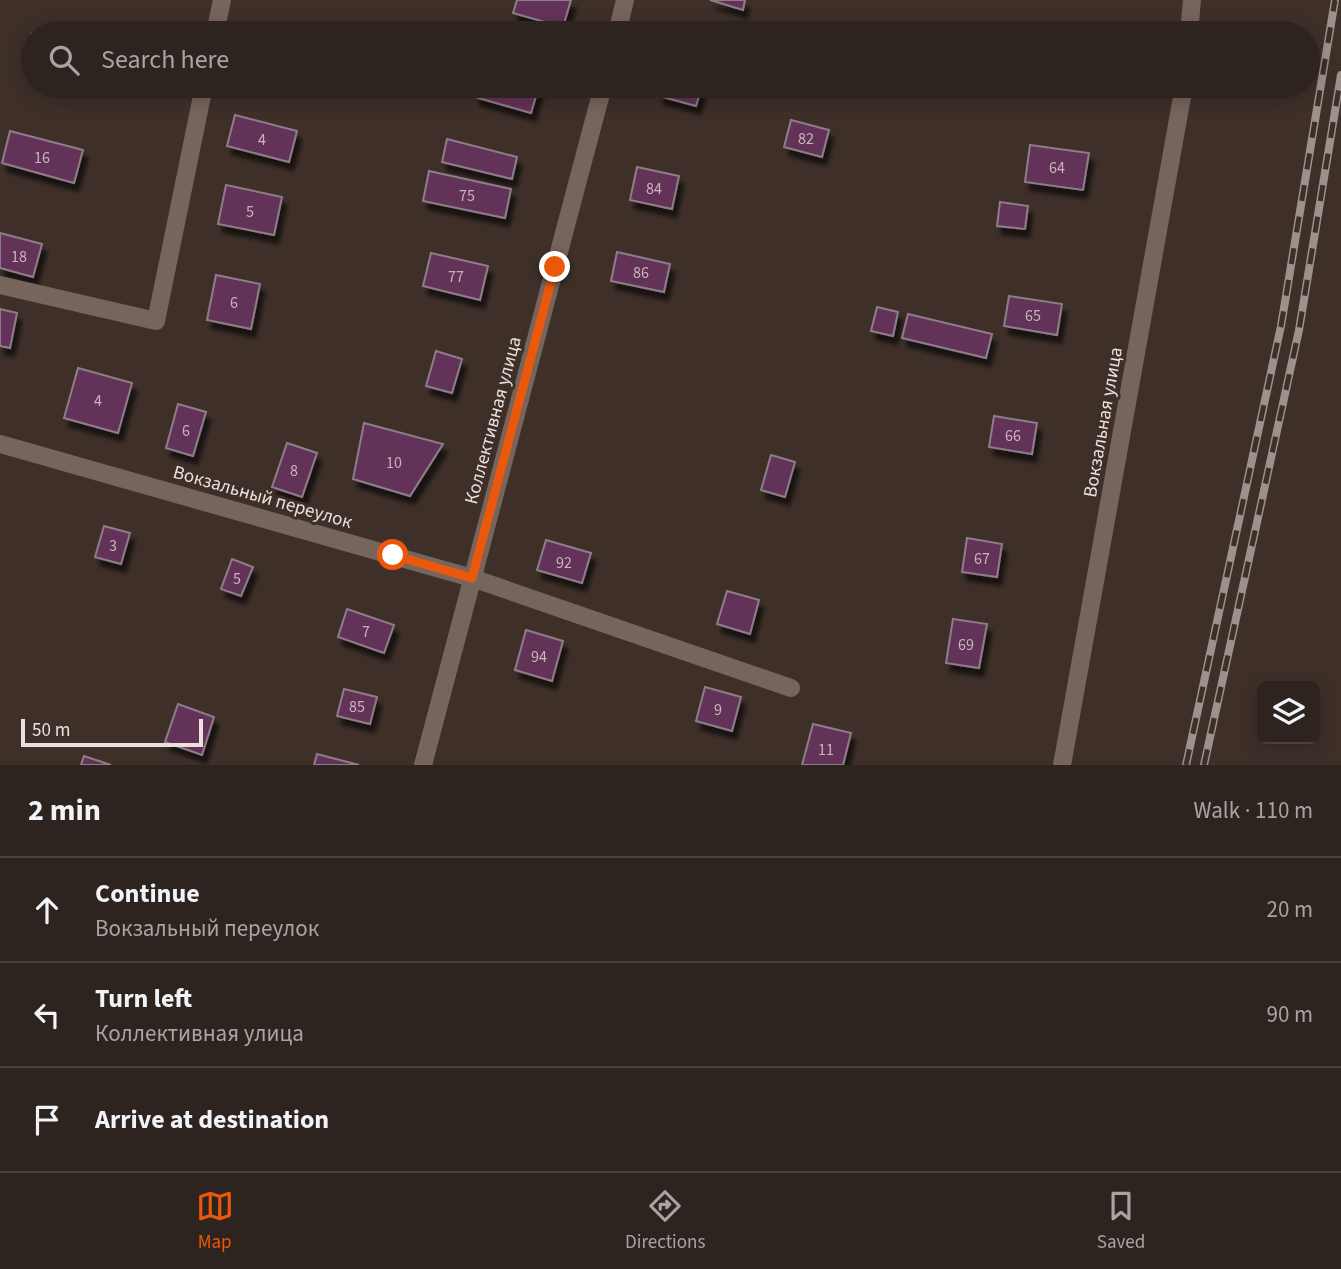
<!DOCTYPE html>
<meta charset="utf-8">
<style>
:root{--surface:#2e241f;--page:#3a302c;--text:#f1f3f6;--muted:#a7a4a4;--line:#49413d;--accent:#ea580c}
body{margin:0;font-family:"Source Sans 3",sans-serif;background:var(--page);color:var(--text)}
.controls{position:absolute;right:21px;bottom:21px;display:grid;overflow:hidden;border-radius:10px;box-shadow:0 4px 18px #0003}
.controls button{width:63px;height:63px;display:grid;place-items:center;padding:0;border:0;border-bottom:2px solid var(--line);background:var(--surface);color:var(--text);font:35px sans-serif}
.scale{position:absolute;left:21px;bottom:18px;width:182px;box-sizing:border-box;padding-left:7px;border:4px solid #eae0dc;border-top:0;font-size:19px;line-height:24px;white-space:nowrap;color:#eae0dc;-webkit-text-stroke:5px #3e3029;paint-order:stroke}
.stop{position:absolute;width:21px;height:21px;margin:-16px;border:5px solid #ea580c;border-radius:50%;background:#fff}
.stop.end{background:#ea580c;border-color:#fff;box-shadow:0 2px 7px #0008}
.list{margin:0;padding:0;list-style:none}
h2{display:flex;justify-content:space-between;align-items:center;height:91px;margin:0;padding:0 28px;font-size:30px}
h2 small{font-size:23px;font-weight:400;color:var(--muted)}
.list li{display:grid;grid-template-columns:46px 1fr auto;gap:21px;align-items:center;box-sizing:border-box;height:105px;padding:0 28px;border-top:2px solid var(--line)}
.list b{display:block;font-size:26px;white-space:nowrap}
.list p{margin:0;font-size:23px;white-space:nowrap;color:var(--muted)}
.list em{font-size:23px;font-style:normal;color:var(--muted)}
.icon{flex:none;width:38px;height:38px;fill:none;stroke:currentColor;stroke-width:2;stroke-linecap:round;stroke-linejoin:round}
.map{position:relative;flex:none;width:1341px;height:765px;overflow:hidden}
.search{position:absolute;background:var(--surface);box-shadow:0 4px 18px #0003;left:21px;right:21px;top:21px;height:77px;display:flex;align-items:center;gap:18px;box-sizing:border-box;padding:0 24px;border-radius:38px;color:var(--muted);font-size:26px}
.sheet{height:406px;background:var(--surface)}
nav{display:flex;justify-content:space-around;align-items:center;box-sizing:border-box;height:98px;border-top:2px solid var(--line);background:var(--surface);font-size:19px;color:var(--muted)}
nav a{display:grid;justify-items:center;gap:4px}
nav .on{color:var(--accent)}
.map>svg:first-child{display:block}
</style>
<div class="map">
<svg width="1341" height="765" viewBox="0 0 1341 765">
<defs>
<filter id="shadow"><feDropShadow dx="4.5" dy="8" stdDeviation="2" flood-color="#0009"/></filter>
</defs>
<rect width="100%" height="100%" fill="#3e3029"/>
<g fill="#643358" stroke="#8d7d88" stroke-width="2" filter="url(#shadow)">
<path d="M 517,0 L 571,0 L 563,27 L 513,13 Z"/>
<path d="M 710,0 L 745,0 L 743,10 Z"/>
<path d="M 32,33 L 34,33 L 33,68 L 23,65 Z"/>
<path d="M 478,86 L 539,86 L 531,113 L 475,97 Z"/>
<path d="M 661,86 L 702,86 L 696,106 L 659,96 Z"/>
<path d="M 235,115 L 297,131 L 289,162 L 227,146 Z"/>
<path d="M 791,120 L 829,130 L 822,157 L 784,147 Z"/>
<path d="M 10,131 L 83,150 L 74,183 L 2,163 Z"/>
<path d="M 447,139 L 517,157 L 512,179 L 442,162 Z"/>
<path d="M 1030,145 L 1089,153 L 1083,190 L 1025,182 Z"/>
<path d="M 637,167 L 679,176 L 672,209 L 630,200 Z"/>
<path d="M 429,171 L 511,189 L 505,218 L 423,201 Z"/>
<path d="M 226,185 L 282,197 L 274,235 L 218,224 Z"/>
<path d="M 1000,202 L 1028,206 L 1025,229 L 997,226 Z"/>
<path d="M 0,233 L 42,244 L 33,277 L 0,268 Z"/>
<path d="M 617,252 L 670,264 L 664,292 L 611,281 Z"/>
<path d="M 431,253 L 488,266 L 480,300 L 423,286 Z"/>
<path d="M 216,275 L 260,284 L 251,329 L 207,320 Z"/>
<path d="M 1009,296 L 1062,304 L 1057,335 L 1004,326 Z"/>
<path d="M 877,307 L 898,312 L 893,336 L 871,331 Z"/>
<path d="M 0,309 L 17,313 L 10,348 L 0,346 Z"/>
<path d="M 908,314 L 992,334 L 986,358 L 902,338 Z"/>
<path d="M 436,351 L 462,359 L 452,393 L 426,386 Z"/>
<path d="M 78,368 L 132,383 L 118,433 L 64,418 Z"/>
<path d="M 178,404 L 206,412 L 193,456 L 166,448 Z"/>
<path d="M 994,416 L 1037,423 L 1032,454 L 989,447 Z"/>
<path d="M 364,423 L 443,444 L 410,496 L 353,479 Z"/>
<path d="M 287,443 L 317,453 L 302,497 L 272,487 Z"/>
<path d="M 771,455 L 795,462 L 785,497 L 761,490 Z"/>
<path d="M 104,526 L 130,533 L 121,564 L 95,557 Z"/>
<path d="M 967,538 L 1002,544 L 997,577 L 962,572 Z"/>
<path d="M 546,540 L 591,553 L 582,583 L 537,570 Z"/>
<path d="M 232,559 L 253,567 L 241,596 L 221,589 Z"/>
<path d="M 727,591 L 759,600 L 750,634 L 717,624 Z"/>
<path d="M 347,609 L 394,625 L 384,653 L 338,637 Z"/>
<path d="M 953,619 L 987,624 L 979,668 L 946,663 Z"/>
<path d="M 526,630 L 563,641 L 552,681 L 515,670 Z"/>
<path d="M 705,687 L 741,697 L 732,731 L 696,721 Z"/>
<path d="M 344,689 L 377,697 L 370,724 L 337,716 Z"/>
<path d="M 178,704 L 214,717 L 202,755 L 165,742 Z"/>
<path d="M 813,724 L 851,733 L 843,765 L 802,765 Z"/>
<path d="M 317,754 L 359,765 L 314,765 Z"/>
<path d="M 84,756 L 111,765 L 81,765 Z"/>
</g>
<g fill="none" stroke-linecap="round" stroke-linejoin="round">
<g stroke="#76655d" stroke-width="18">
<path d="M 215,33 L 222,0"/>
<path d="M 617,33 L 625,0"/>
<path d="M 1189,33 L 1192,0"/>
<path d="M 0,285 L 156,321 L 204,86"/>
<path d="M 0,444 L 472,578 L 791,688"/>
<path d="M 423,765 L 603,86"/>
<path d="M 1062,765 L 1184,86"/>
</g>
<g stroke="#9d918c" stroke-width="8">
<g id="rail">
<path d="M 1186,765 L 1281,326 L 1335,0"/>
<path d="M 1204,765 L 1299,330 L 1341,75"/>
</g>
</g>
<use href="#rail" stroke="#3e3029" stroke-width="5" stroke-dasharray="16" stroke-linecap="butt"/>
</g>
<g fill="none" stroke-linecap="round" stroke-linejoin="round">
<path stroke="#ea580c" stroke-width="9" d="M 393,555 L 472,578 L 555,267"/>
</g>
<g text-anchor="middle" stroke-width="6" stroke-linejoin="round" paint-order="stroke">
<g font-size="16" fill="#c8b5bb">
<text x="806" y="144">82</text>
<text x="262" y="145">4</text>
<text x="42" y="163">16</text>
<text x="1057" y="173">64</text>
<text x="654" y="194">84</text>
<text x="467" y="201">75</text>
<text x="250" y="217">5</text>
<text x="19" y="262">18</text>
<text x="641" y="278">86</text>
<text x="456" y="282">77</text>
<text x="234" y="308">6</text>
<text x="1033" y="321">65</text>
<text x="98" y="406">4</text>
<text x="186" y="436">6</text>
<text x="1013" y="441">66</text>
<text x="394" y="468">10</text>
<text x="294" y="476">8</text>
<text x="113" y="551">3</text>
<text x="982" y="564">67</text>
<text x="564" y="568">92</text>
<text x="237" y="584">5</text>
<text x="366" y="637">7</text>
<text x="966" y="650">69</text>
<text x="539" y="662">94</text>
<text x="357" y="712">85</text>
<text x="718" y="715">9</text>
<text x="826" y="755">11</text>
</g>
<g font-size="19" fill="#eae0dc" stroke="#3e3029">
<text transform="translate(492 420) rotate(-75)" y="7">Коллективная улица</text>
<text transform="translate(1102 422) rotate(-80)" y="7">Вокзальная улица</text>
<text transform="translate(263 496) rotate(16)" y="7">Вокзальный переулок</text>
</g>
</g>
</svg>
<div class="controls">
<button><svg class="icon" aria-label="layers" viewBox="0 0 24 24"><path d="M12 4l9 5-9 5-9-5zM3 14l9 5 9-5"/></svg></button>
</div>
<div class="scale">50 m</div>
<div class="stop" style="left:393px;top:555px"></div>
<div class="stop end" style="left:555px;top:267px"></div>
<div class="search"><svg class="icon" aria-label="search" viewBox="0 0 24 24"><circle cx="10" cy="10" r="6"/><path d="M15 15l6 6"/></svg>Search here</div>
</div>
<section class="sheet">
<h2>2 min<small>Walk · 110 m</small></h2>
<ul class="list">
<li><svg class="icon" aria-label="ahead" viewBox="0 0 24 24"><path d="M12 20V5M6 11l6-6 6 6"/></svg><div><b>Continue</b><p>Вокзальный переулок</p></div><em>20 m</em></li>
<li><svg class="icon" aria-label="left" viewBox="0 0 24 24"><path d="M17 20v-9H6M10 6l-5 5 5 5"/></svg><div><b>Turn left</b><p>Коллективная улица</p></div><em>90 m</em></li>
<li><svg class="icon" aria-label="arrive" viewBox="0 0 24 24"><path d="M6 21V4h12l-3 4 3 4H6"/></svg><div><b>Arrive at destination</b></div></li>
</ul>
</section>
<nav>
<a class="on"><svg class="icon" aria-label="map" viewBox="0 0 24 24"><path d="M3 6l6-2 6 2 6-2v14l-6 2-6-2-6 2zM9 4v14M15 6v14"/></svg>Map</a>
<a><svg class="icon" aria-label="directions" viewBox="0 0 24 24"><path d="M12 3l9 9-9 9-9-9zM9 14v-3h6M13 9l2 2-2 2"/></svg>Directions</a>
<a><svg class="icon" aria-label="saved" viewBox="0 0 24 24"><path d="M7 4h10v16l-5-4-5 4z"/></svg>Saved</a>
</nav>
